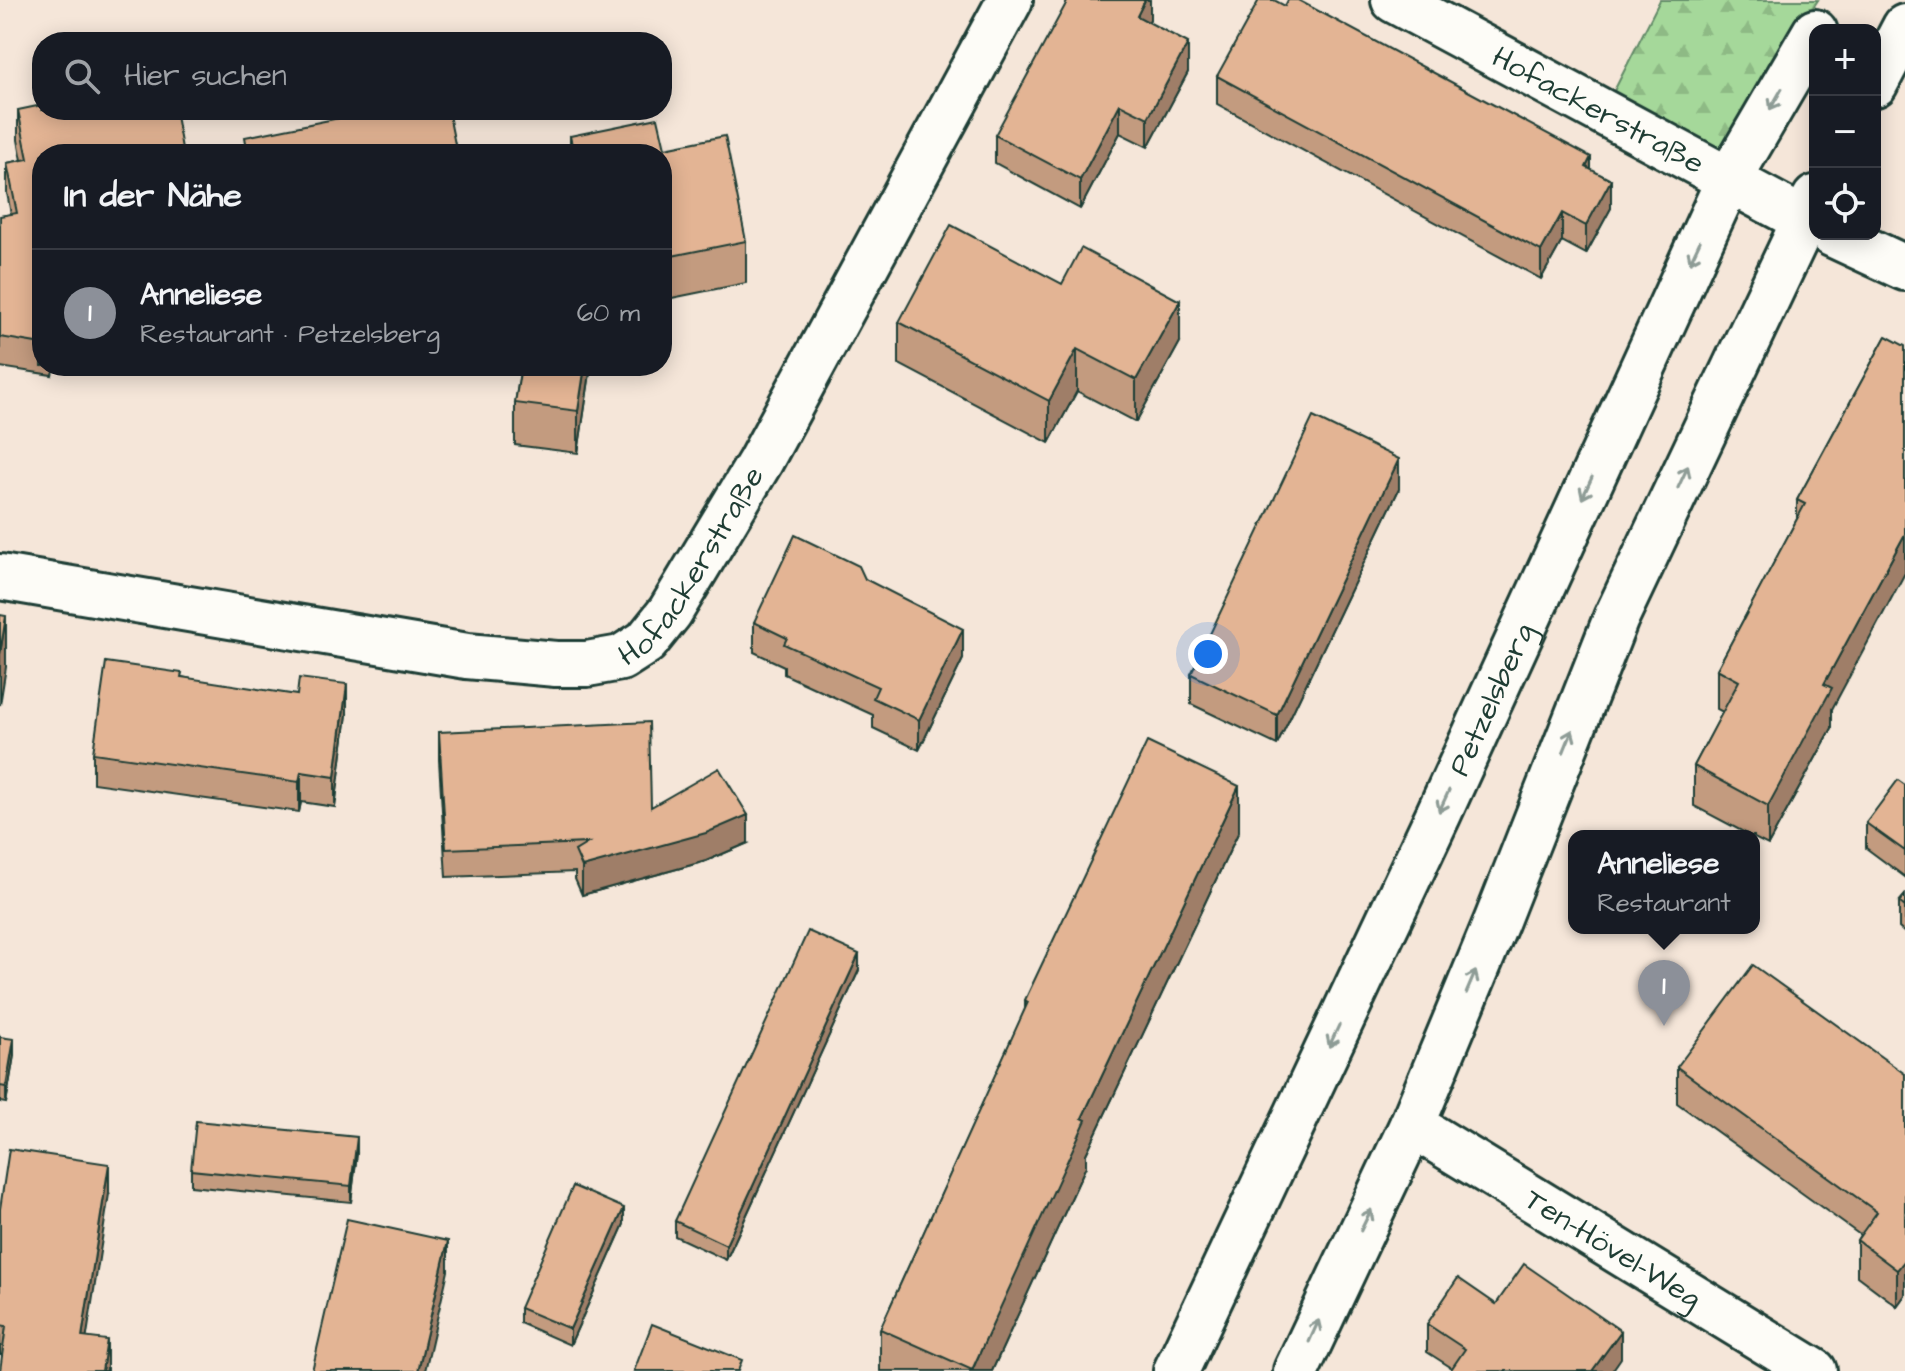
<!DOCTYPE html>
<html lang="de">
<meta charset="utf-8">
<style>
:root{--surface:#171b24;--page:#20242c;--text:#f1f3f6;--muted:#9ea1a6;--line:#363941;--accent:#8c9099}
body{margin:0;font-family:"Architects Daughter",sans-serif;background:var(--page);color:var(--text)}
.controls{position:absolute;right:24px;top:24px;display:grid;overflow:hidden;border-radius:16px;box-shadow:0 4px 20px #0003}
.controls button{width:72px;height:72px;display:grid;place-items:center;padding:0;border:0;border-bottom:2px solid var(--line);background:var(--surface);color:var(--text);font:40px sans-serif}
.you{position:absolute;left:1208px;top:654px;width:28px;height:28px;margin:-20px;border:6px solid #fff;border-radius:50%;background:#1a73e8;box-shadow:0 0 0 12px #1a73e833}
.badge{display:grid;place-items:center;width:52px;height:52px;border-radius:50%;background:var(--accent);color:#fff;font-size:26px;font-weight:700}
.pin{position:absolute;translate:-50% -66px;filter:drop-shadow(0 2px 4px #0008)}
.pin::after{content:'';position:absolute;top:42px;width:28px;height:24px;background:inherit;clip-path:polygon(0 0,100% 0,50% 100%)}
.popup{position:absolute;left:1568px;top:830px;width:192px;height:104px;box-sizing:border-box;display:grid;place-content:center;border-radius:16px;background:var(--surface);filter:drop-shadow(0 2px 6px #0005);font-size:26px;white-space:nowrap;color:var(--muted)}
.popup b{font-size:30px;color:var(--text)}
.popup::after{content:'';position:absolute;left:50%;top:100%;margin-left:-16px;border:16px solid transparent;border-top-color:var(--surface)}
.list{margin:0;padding:0;list-style:none}
h2{display:flex;justify-content:space-between;align-items:center;height:104px;margin:0;padding:0 32px;font-size:34px}
h2 small{font-size:26px;font-weight:400;color:var(--muted)}
.list li{display:grid;grid-template-columns:52px 1fr auto;gap:24px;align-items:center;box-sizing:border-box;height:128px;padding:0 32px;border-top:2px solid var(--line)}
.list b{display:block;font-size:30px;white-space:nowrap}
.list p{margin:0;font-size:26px;white-space:nowrap;color:var(--muted)}
.list em{font-size:26px;font-style:normal;color:var(--muted)}
.icon{flex:none;width:44px;height:44px;fill:none;stroke:currentColor;stroke-width:2;stroke-linecap:round;stroke-linejoin:round}
.map{position:relative;flex:none;width:1905px;height:1371px;overflow:hidden}
.search{position:absolute;background:var(--surface);box-shadow:0 4px 20px #0003;left:32px;top:32px;width:640px;height:88px;display:flex;align-items:center;gap:20px;box-sizing:border-box;padding:0 28px;border-radius:32px;color:var(--muted);font-size:30px}
.panel{position:absolute;background:var(--surface);box-shadow:0 4px 20px #0003;left:32px;top:144px;width:640px;height:232px;border-radius:32px}
.map>svg:first-child{display:block}
</style>
<div class="map">
<svg width="1905" height="1371" viewBox="0 0 1905 1371">
<defs>
<pattern id="forest-firs" width="22" height="20" patternUnits="userSpaceOnUse" patternTransform="scale(2)"><rect width="22" height="20" fill="#a5d89a"/><path d="M5 1l3.5 6h-7zM16 11l3.5 6h-7z" fill="#8eba85"/></pattern>
</defs>
<rect width="100%" height="100%" fill="#f5e6d9"/>
<filter id="ink" filterUnits="userSpaceOnUse"><feTurbulence type="fractalNoise" baseFrequency=".0125" numOctaves="2"/><feDisplacementMap in="SourceGraphic" scale="16" xChannelSelector="R" yChannelSelector="G"/><feConvolveMatrix kernelMatrix="1 2 1 2 8 2 1 2 1" color-interpolation-filters="sRGB"/></filter>
<g filter="url(#ink)">
<path fill="url(#forest-firs)" stroke="#628a67" stroke-width="2" d="M 1660,0 L 1818,0 L 1714,158 L 1613,93 Z"/>
<g fill="none" stroke-linecap="round" stroke-linejoin="round">
<g stroke="#1f3d34" stroke-width="50">
<g id="minor">
<path id="s1" d="M 1394,0 L 1815,226"/>
<path d="M 1832,234 L 1905,268"/>
<path id="s2" d="M 0,577 L 467,656 L 556,664 L 587,664 L 621,658 L 646,642 L 670,612 L 760,462 L 1010,0"/>
<path id="s3" d="M 1412,1125 L 1814,1371"/>
</g>
</g>
<g stroke="#1f3d34" stroke-width="50">
<g id="major">
<path d="M 1875,84 L 1905,27"/>
<path id="s4" d="M 1176,1371 L 1439,813 L 1728,181 L 1815,32"/>
<path d="M 1296,1371 L 1412,1125 L 1497,920 L 1616,618 L 1815,198"/>
</g>
</g>
<use href="#minor" stroke="#fdfcf7" stroke-width="44"/>
<use href="#major" stroke="#fdfcf7" stroke-width="44"/>
</g>
<g fill="#c39b7f" stroke="#1f3d34" stroke-width="2">
<path d="M 1150,0 L 1150,19 L 1149,22 L 1188,72 L 1148,147 L 1120,133 L 1080,209 L 995,163 L 995,135 Z"/>
<path d="M 1217,76 L 1591,170 L 1611,208 L 1586,254 L 1562,241 L 1541,279 L 1217,104 Z"/>
<path d="M 18,110 L 42,154 L 42,366 L 54,366 L 52,375 L 0,367 L 0,216 L 11,214 L 7,193 L 7,163 L 22,160 L 18,140 Z"/>
<path d="M 570,136 L 665,148 L 746,241 L 746,283 L 662,300 L 662,154 L 570,154 Z"/>
<path d="M 1062,284 L 1180,342 L 1136,422 L 1077,391 L 1049,443 L 899,364 L 899,322 Z"/>
<path d="M 1886,336 L 1832,709 L 1832,728 L 1768,845 L 1754,838 L 1754,836 L 1751,836 L 1694,806 L 1694,766 L 1723,712 L 1717,709 L 1717,669 L 1797,519 L 1797,500 Z"/>
<path d="M 521,366 L 591,366 L 578,453 L 515,445 L 515,403 Z"/>
<path d="M 1399,489 L 1277,745 L 1191,704 L 1191,674 Z"/>
<path d="M 865,579 L 963,659 L 919,750 L 873,728 L 873,715 L 784,674 L 784,666 L 754,652 L 754,622 Z"/>
<path d="M 182,677 L 347,714 L 335,807 L 301,802 L 299,812 L 93,783 L 93,753 Z"/>
<path d="M 439,732 L 651,807 L 748,843 L 706,861 L 582,895 L 575,879 L 575,872 L 446,877 L 439,760 Z"/>
<path d="M 1905,785 L 1905,877 L 1866,848 L 1866,823 Z"/>
<path d="M 1239,831 L 1086,1154 L 1086,1166 L 992,1371 L 880,1371 L 880,1329 L 1025,1010 L 1025,1000 Z"/>
<path d="M 1905,895 L 1905,933 L 1899,928 L 1899,902 Z"/>
<path d="M 859,970 L 726,1260 L 675,1236 L 675,1221 Z"/>
<path d="M 0,1037 L 14,1055 L 6,1103 L 0,1102 Z"/>
<path d="M 1677,1067 L 1905,1074 L 1905,1295 L 1897,1306 L 1857,1276 L 1857,1240 L 1860,1235 L 1677,1103 Z"/>
<path d="M 357,1153 L 351,1202 L 191,1186 L 191,1170 Z"/>
<path d="M 109,1194 L 2,1355 L 0,1355 L 0,1209 Z"/>
<path d="M 624,1224 L 570,1345 L 520,1323 L 520,1308 Z"/>
<path d="M 1427,1324 L 1621,1358 L 1452,1368 L 1427,1352 Z"/>
</g>
<g fill="#9f7e68" stroke="#1f3d34" stroke-width="2">
<path d="M 1145,0 L 1150,0 L 1150,19 L 1137,45 L 1137,16 Z"/>
<path d="M 1188,43 L 1188,72 L 1148,147 L 1148,118 Z"/>
<path d="M 1120,104 L 1120,133 L 1080,209 L 1080,180 Z"/>
<path d="M 1591,157 L 1591,186 L 1586,167 Z"/>
<path d="M 1611,180 L 1611,208 L 1586,254 L 1586,226 Z"/>
<path d="M 1562,213 L 1562,241 L 1541,279 L 1541,251 Z"/>
<path d="M 1180,301 L 1180,342 L 1136,422 L 1136,380 Z"/>
<path d="M 1077,349 L 1077,391 L 1049,443 L 1049,401 Z"/>
<path d="M 585,366 L 591,366 L 578,453 L 578,411 Z"/>
<path d="M 1399,459 L 1399,489 L 1277,745 L 1277,715 Z"/>
<path d="M 1905,534 L 1905,573 L 1832,709 L 1832,728 L 1768,845 L 1768,806 L 1824,684 Z"/>
<path d="M 6,616 L 6,667 L 0,705 L 0,654 Z"/>
<path d="M 963,629 L 963,659 L 919,750 L 919,720 Z"/>
<path d="M 347,684 L 347,714 L 335,807 L 335,777 Z"/>
<path d="M 301,772 L 301,802 L 299,812 L 299,782 Z"/>
<path d="M 1239,786 L 1239,831 L 1086,1154 L 1086,1166 L 992,1371 L 972,1371 L 1082,1118 Z"/>
<path d="M 748,815 L 748,843 L 706,861 L 582,895 L 582,867 Z"/>
<path d="M 859,954 L 859,970 L 726,1260 L 726,1245 Z"/>
<path d="M 14,1039 L 14,1055 L 6,1103 L 6,1087 Z"/>
<path d="M 357,1137 L 357,1153 L 351,1202 L 351,1186 Z"/>
<path d="M 109,1164 L 109,1194 L 82,1367 L 82,1337 Z"/>
<path d="M 624,1208 L 624,1224 L 570,1345 L 570,1329 Z"/>
<path d="M 448,1241 L 448,1271 L 425,1371 L 418,1371 Z"/>
<path d="M 1905,1260 L 1905,1295 L 1897,1306 L 1897,1270 Z"/>
<path d="M 1621,1331 L 1621,1358 L 1612,1371 L 1592,1371 Z"/>
<path d="M 107,1340 L 107,1371 L 102,1371 Z"/>
</g>
<g fill="#e3b494" stroke="#1f3d34" stroke-width="2">
<path d="M 1068,0 L 1145,0 L 1137,16 L 1188,43 L 1148,118 L 1120,104 L 1080,180 L 995,135 Z"/>
<path d="M 1259,0 L 1274,0 L 1285,6 L 1288,0 L 1298,0 L 1591,157 L 1586,167 L 1611,180 L 1586,226 L 1562,213 L 1541,251 L 1217,76 Z"/>
<path d="M 42,105 L 42,110 L 175,110 L 183,154 L 42,154 L 42,344 L 0,337 L 0,216 L 17,213 L 7,163 L 28,159 L 18,110 Z"/>
<path d="M 379,110 L 448,110 L 457,154 L 248,154 L 245,137 Z"/>
<path d="M 658,118 L 665,148 L 725,136 L 746,241 L 662,258 L 662,154 L 574,154 L 570,136 Z"/>
<path d="M 951,225 L 1062,284 L 1081,248 L 1180,301 L 1136,380 L 1077,349 L 1049,401 L 899,322 Z"/>
<path d="M 1886,336 L 1905,346 L 1905,534 L 1824,684 L 1832,688 L 1768,806 L 1694,766 L 1739,681 L 1717,669 L 1805,504 L 1797,500 Z"/>
<path d="M 521,366 L 585,366 L 578,411 L 515,403 Z"/>
<path d="M 1313,417 L 1399,459 L 1277,715 L 1191,674 Z"/>
<path d="M 795,535 L 859,566 L 865,579 L 963,629 L 919,720 L 873,698 L 878,687 L 784,644 L 787,638 L 754,622 Z"/>
<path d="M 0,615 L 6,616 L 0,654 Z"/>
<path d="M 106,662 L 182,673 L 181,677 L 297,695 L 299,678 L 347,684 L 335,777 L 301,772 L 299,782 L 93,753 Z"/>
<path d="M 649,722 L 651,807 L 719,768 L 748,815 L 706,833 L 582,867 L 575,851 L 588,843 L 446,849 L 439,732 Z"/>
<path d="M 1147,742 L 1239,786 L 1082,1118 L 1086,1120 L 972,1370 L 880,1329 L 1028,1002 L 1025,1000 Z"/>
<path d="M 1898,780 L 1905,785 L 1905,851 L 1866,823 Z"/>
<path d="M 1905,895 L 1905,907 L 1899,902 Z"/>
<path d="M 808,931 L 859,954 L 726,1245 L 675,1221 Z"/>
<path d="M 1753,965 L 1905,1074 L 1905,1260 L 1897,1270 L 1857,1240 L 1877,1212 L 1677,1067 Z"/>
<path d="M 0,1037 L 14,1039 L 6,1087 L 0,1086 Z"/>
<path d="M 196,1121 L 357,1137 L 351,1186 L 191,1170 Z"/>
<path d="M 9,1149 L 109,1164 L 82,1337 L 107,1340 L 102,1371 L 0,1371 L 6,1326 L 0,1325 L 0,1209 Z"/>
<path d="M 573,1186 L 624,1208 L 570,1329 L 520,1308 Z"/>
<path d="M 347,1219 L 448,1241 L 418,1371 L 312,1371 Z"/>
<path d="M 1524,1264 L 1621,1331 L 1592,1371 L 1450,1371 L 1465,1349 L 1427,1324 L 1458,1278 L 1496,1304 Z"/>
<path d="M 652,1324 L 742,1360 L 738,1371 L 634,1371 Z"/>
</g>
<defs><path id="oneway-shaft" d="M-6 0H5M1.5-3L5.5 0L1.5 3" fill="none" stroke-width="1.6" stroke-linecap="round" stroke-linejoin="round" transform="scale(2)"/></defs>
<g stroke="#8e9c96">
<use href="#oneway-shaft" transform="translate(1776 99) rotate(120)"/>
<use href="#oneway-shaft" transform="translate(1695 252) rotate(115)"/>
<use href="#oneway-shaft" transform="translate(1683 477) rotate(-65)"/>
<use href="#oneway-shaft" transform="translate(1587 488) rotate(115)"/>
<use href="#oneway-shaft" transform="translate(1568 741) rotate(-68)"/>
<use href="#oneway-shaft" transform="translate(1444 801) rotate(115)"/>
<use href="#oneway-shaft" transform="translate(1471 982) rotate(-67)"/>
<use href="#oneway-shaft" transform="translate(1334 1036) rotate(115)"/>
<use href="#oneway-shaft" transform="translate(1366 1220) rotate(-64)"/>
<use href="#oneway-shaft" transform="translate(1314 1331) rotate(-66)"/>
</g>
</g>
<g text-anchor="middle" stroke-width="8" stroke-linejoin="round" paint-order="stroke">
<g font-size="30" fill="#1f3d34" stroke="#fdfcf7">
<text dy="10" stroke="none"><textPath href="#s1" startOffset="232">Hofackerstraße</textPath></text>
<text dy="10" stroke="none"><textPath href="#s2" startOffset="746">Hofackerstraße</textPath></text>
<text dy="10" stroke="none"><textPath href="#s4" startOffset="742">Petzelsberg</textPath></text>
<text dy="10" stroke="none"><textPath href="#s3" startOffset="236">Ten-Hövel-Weg</textPath></text>
</g>
</g>
</svg>
<div class="controls">
<button>+</button>
<button>−</button>
<button><svg class="icon" aria-label="locate" viewBox="0 0 24 24"><circle cx="12" cy="12" r="6"/><path d="M12 2v4M12 18v4M2 12h4M18 12h4"/></svg></button>
</div>
<div class="you"></div>
<div class="pin badge" style="left:1664px;top:1026px">1</div>
<div class="popup"><b>Anneliese</b>Restaurant</div>
<div class="search"><svg class="icon" aria-label="search" viewBox="0 0 24 24"><circle cx="10" cy="10" r="6"/><path d="M15 15l6 6"/></svg>Hier suchen</div>
<section class="panel">
<h2>In der Nähe<small></small></h2>
<ul class="list">
<li><span class="badge">1</span><div><b>Anneliese</b><p>Restaurant · Petzelsberg</p></div><em>60 m</em></li>
</ul>
</section>
</div>
